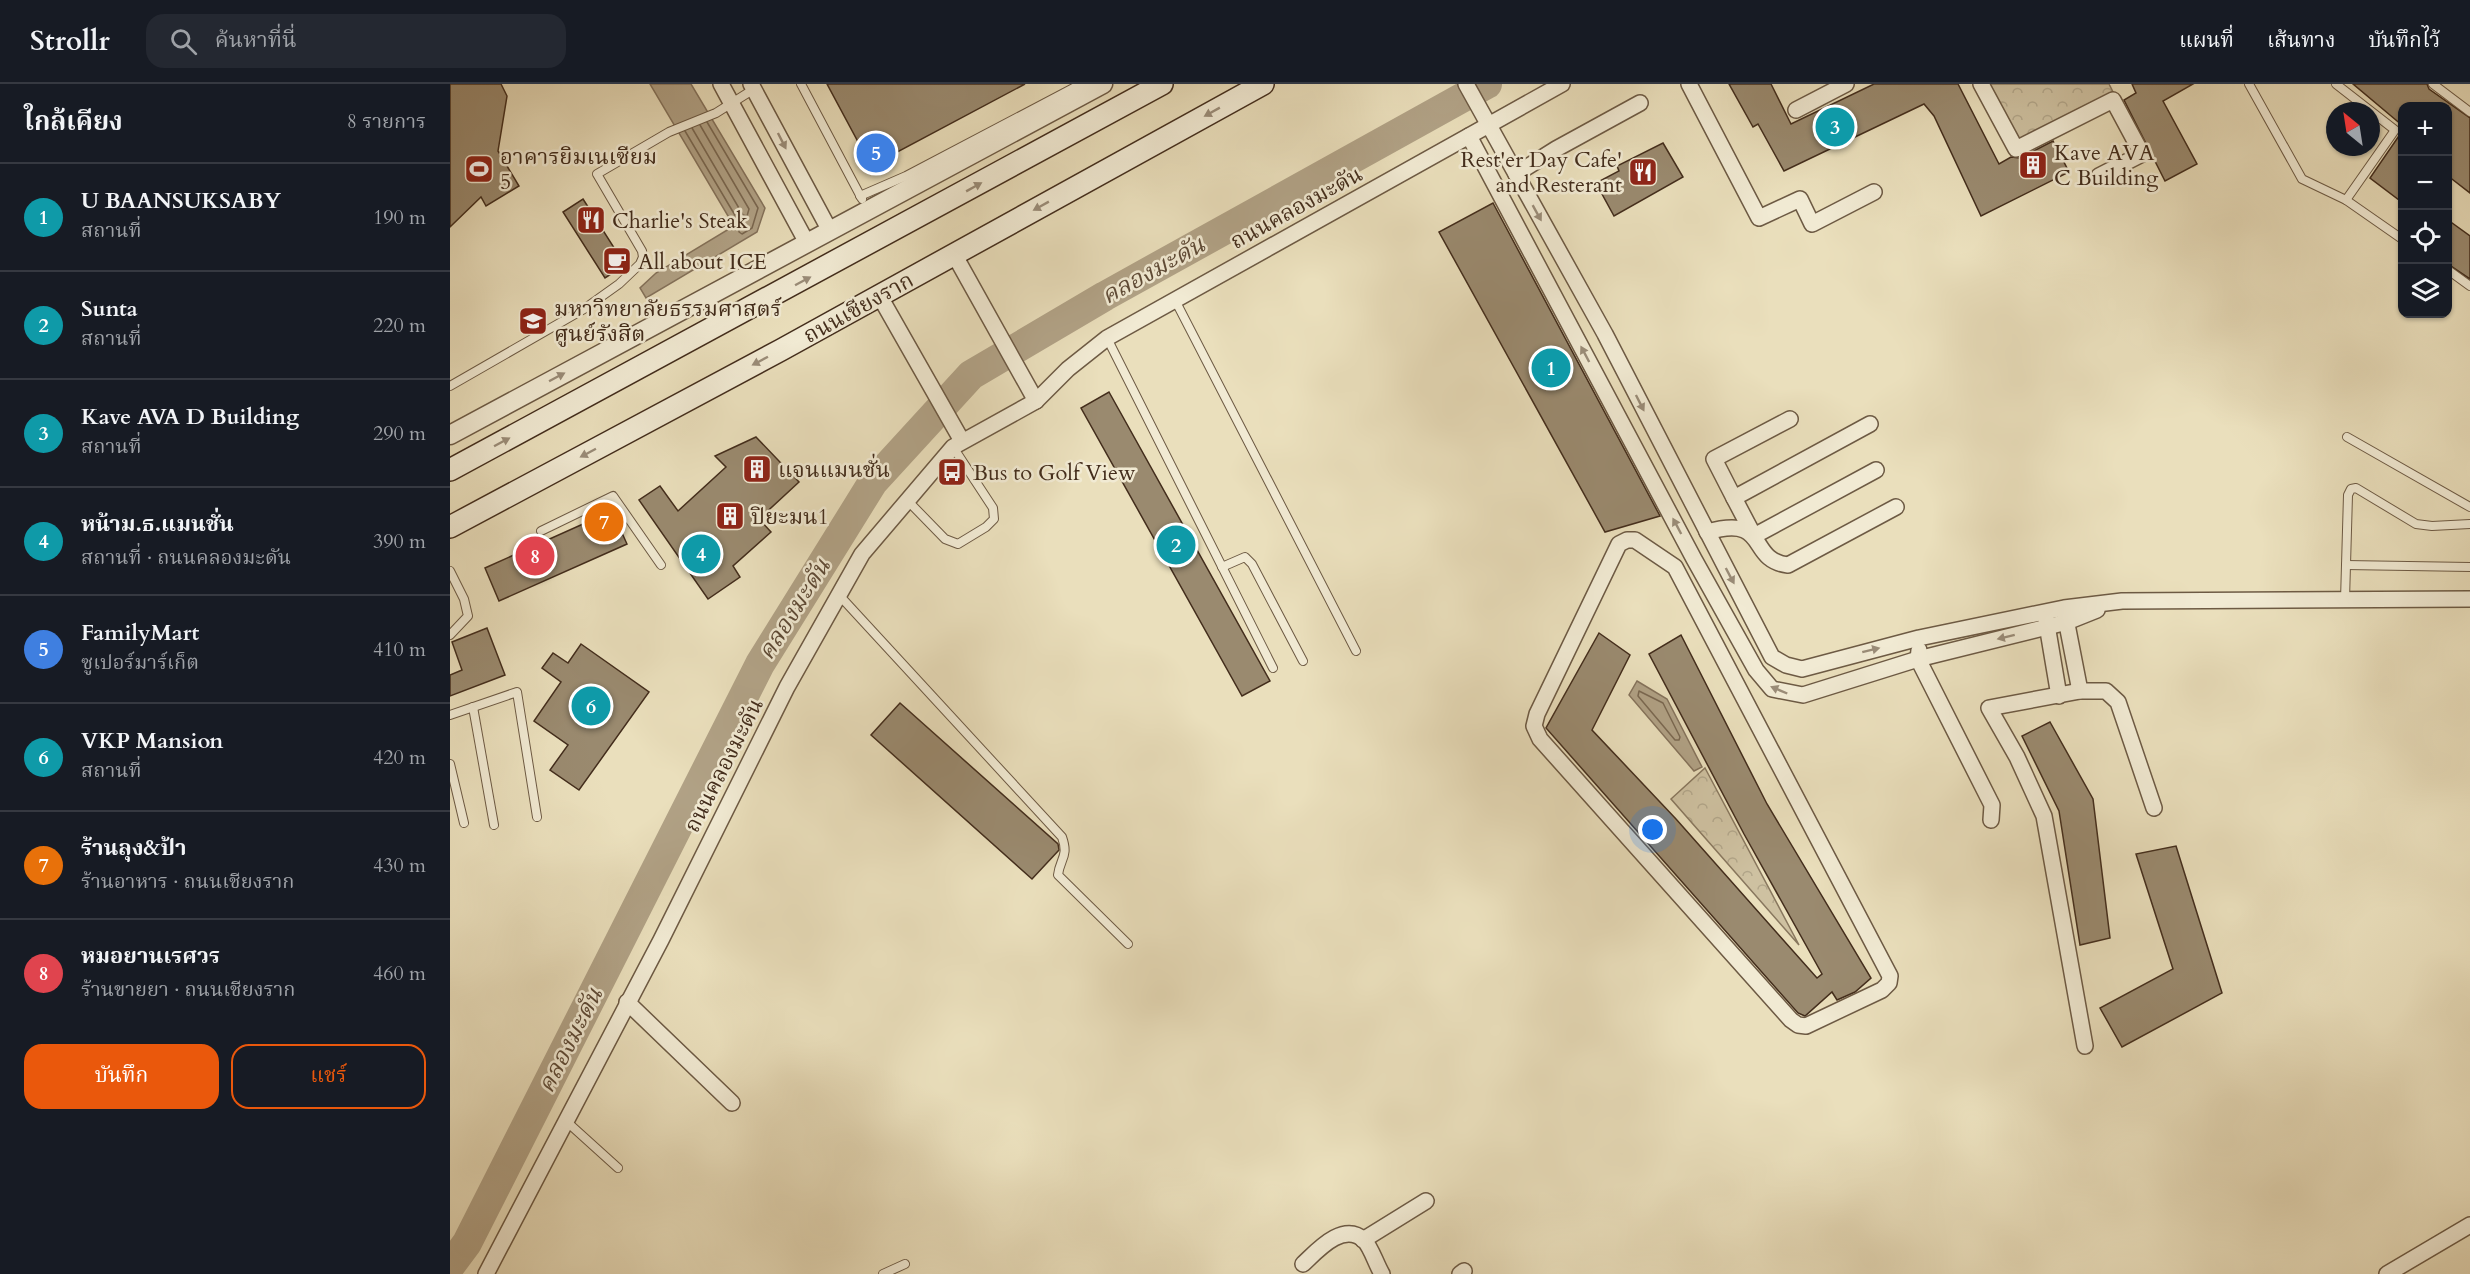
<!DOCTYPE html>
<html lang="th">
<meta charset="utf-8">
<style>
:root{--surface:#171b24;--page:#242831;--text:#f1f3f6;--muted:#9ea1a6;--line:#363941;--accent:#ea580c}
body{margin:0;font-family:Cardo,"Noto Serif Thai",serif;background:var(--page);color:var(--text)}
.controls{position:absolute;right:18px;top:18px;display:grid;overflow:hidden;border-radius:12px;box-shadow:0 2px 4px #0004}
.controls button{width:54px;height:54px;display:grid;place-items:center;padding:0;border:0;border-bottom:2px solid var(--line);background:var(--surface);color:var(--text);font:30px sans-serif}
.compass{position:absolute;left:1876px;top:18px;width:54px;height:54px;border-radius:50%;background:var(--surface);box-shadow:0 2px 4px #0004;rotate:330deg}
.you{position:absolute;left:1203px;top:746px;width:21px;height:21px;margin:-15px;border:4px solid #fff;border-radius:50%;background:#1a73e8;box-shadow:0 0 0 9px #1a73e833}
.badge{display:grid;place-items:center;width:39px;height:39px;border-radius:50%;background:var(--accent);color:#fff;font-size:20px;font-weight:700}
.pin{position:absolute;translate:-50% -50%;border:3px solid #fff;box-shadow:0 2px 6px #0006}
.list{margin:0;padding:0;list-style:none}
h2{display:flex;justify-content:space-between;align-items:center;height:78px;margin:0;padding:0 24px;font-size:26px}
h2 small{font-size:20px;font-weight:400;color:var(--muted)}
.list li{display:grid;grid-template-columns:39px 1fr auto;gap:18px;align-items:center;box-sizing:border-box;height:108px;padding:0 24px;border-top:2px solid var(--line)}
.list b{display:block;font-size:22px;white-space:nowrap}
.list p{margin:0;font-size:20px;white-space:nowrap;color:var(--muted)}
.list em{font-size:20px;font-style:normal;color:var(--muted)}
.actions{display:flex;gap:12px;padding:18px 24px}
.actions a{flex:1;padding:14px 0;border:2px solid var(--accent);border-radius:18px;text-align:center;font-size:21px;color:var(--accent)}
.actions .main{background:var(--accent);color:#fff}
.icon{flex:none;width:33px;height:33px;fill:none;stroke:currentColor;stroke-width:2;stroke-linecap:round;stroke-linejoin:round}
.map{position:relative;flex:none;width:2020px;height:1190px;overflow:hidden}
header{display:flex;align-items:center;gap:36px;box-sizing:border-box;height:84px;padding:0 30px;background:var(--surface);border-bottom:2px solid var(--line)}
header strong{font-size:28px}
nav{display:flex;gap:33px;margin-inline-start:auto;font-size:21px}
.search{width:420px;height:54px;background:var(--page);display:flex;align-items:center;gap:15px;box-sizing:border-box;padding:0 21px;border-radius:18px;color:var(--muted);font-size:22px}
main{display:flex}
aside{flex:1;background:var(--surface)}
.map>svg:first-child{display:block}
</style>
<header>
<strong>Strollr</strong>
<div class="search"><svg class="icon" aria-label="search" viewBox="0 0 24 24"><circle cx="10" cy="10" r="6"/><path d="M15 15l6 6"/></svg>ค้นหาที่นี่</div>
<nav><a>แผนที่</a><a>เส้นทาง</a><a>บันทึกไว้</a></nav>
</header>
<main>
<aside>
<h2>ใกล้เคียง<small>8 รายการ</small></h2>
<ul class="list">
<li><span class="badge" style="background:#0f9aa8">1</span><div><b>U BAANSUKSABY</b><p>สถานที่</p></div><em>190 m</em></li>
<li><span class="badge" style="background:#0f9aa8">2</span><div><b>Sunta</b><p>สถานที่</p></div><em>220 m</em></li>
<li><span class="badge" style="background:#0f9aa8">3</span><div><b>Kave AVA D Building</b><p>สถานที่</p></div><em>290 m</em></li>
<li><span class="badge" style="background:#0f9aa8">4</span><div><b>หน้าม.ธ.แมนชั่น</b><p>สถานที่ · ถนนคลองมะดัน</p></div><em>390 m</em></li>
<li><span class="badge" style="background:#3f7fe0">5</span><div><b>FamilyMart</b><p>ซูเปอร์มาร์เก็ต</p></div><em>410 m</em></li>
<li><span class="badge" style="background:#0f9aa8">6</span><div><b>VKP Mansion</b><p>สถานที่</p></div><em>420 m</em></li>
<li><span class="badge" style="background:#e8710a">7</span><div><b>ร้านลุง&amp;ป้า</b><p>ร้านอาหาร · ถนนเชียงราก</p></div><em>430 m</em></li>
<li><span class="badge" style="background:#e0444e">8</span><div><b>หมอยานเรศวร</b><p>ร้านขายยา · ถนนเชียงราก</p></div><em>460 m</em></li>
</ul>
<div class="actions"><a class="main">บันทึก</a><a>แชร์</a></div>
</aside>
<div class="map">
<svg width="2020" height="1190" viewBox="0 0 2020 1190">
<defs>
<pattern id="forest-crowns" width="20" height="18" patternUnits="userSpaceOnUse" patternTransform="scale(1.5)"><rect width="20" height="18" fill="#cec1a1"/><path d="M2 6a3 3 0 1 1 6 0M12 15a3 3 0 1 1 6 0" fill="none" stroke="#b2a68a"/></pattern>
</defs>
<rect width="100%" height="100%" fill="#eadfbc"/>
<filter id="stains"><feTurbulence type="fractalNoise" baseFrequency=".00333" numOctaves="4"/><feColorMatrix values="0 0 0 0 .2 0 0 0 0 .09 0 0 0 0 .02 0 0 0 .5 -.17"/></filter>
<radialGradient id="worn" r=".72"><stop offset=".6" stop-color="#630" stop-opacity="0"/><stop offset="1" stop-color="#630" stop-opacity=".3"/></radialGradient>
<g fill="url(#forest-crowns)" stroke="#88775e" stroke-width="1.5">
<path d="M 1527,0 L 1659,0 L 1664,10 L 1559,64 Z"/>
<path d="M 1255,684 L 1349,861 L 1221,715 Z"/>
</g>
<g fill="#b1a286" stroke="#85735c" stroke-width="1.5">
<path d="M 200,0 L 241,0 L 315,124 L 307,148 L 196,214 L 190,204 L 206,189 L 284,142 Z"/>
<path d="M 1187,597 L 1217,615 L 1252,683 L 1244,687 L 1179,611 Z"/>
</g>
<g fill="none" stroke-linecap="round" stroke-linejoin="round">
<g stroke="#7a6851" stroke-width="1.5">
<path d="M 242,44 L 293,131 L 297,132 L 299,125 L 250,41"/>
<path d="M 235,47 L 289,138 L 289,148 L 292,150 L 302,144 L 308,124 L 257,38"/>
<path d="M 1189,607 L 1213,619 L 1230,653 L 1229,656 L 1225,656 L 1188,612 Z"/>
</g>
<path stroke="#b1a286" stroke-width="30" d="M 0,1182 L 17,1159 L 310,580 L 423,398 L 521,291 L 655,212 L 1037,0"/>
</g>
<g fill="#9a8a6f" stroke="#432d1c" stroke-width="1.5">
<path d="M 0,0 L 51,0 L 57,12 L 48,67 L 69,102 L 36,122 L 31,113 L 0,143 Z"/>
<path d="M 377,0 L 575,0 L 421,82 Z"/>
<path d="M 1279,0 L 1321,0 L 1341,40 L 1424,0 L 1508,0 L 1549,80 L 1561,73 L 1570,74 L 1603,57 L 1619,88 L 1531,132 L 1484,32 L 1474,20 L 1334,87 L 1308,40 L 1303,43 Z"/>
<path d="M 1682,0 L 1743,0 L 1713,17 L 1747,80 L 1715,97 L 1674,16 L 1686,9 Z"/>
<path d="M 1903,0 L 1977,0 L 1979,5 L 2020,34 L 2020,109 L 1998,92 L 1998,22 L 1953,22 L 1953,42 Z"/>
<path d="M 1953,46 L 1953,119 L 1920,94 Z"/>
<path d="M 1213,59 L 1233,93 L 1164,132 L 1146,99 L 1169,87 L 1167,82 Z"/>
<path d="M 133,115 L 175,181 L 155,194 L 113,128 Z"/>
<path d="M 1043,119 L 1210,432 L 1155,448 L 989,148 Z"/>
<path d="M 1998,136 L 2020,152 L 2020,195 L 1998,180 Z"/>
<path d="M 659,308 L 820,597 L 792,612 L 631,324 Z"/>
<path d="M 306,353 L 349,398 L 309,435 L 321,448 L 283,482 L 290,493 L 258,515 L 189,416 L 210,402 L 228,427 L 276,383 L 265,372 Z"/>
<path d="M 162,427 L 177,460 L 49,517 L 35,484 Z"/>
<path d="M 37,544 L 55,591 L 0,612 L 0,591 L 12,586 L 2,558 Z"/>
<path d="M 1149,549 L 1180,571 L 1142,646 L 1226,735 L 1367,894 L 1372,890 L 1294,750 L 1199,570 L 1231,551 L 1317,720 L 1421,894 L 1405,908 L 1387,916 L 1382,908 L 1355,932 L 1348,929 L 1096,644 Z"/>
<path d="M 131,560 L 199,608 L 129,706 L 100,686 L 118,661 L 84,637 L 111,598 L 92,584 L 103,569 L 118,579 Z"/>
<path d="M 450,619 L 608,760 L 609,766 L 582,795 L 421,651 Z"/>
<path d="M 1600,638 L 1643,715 L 1660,854 L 1630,861 L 1609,727 L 1572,652 Z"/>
<path d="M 1726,762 L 1772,909 L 1672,963 L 1650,924 L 1723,885 L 1686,770 Z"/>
</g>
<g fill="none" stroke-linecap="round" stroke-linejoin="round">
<g stroke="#6d5a44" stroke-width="10">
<g id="service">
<path d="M 351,0 L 412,115"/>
<path d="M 1799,0 L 1852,95 L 1896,116 L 1952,155"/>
<path d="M 1886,0 L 1945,46 L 1896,116"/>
<path d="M 1983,0 L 2020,28"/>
<path d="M 410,112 L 456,92 L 631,0"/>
<path d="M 1998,186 L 2020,202"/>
<path d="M 725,216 L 906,567"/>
<path d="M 657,254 L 823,584"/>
<path d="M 0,302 L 134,225 L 169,200 L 190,180 L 193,173 L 192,167 L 147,90 L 219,48 L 266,29 L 304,5"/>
<path d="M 1897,353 L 2020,423"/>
<path d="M 457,416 L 495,455 L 508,460 L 536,443 L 544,435 L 543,424 L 503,363"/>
<path d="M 91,447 L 163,412 L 211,481"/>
<path d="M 1896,481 L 2020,483"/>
<path d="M 772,483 L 795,473 L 802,480 L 853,577"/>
<path d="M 0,487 L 14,515 L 18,532 L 0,551"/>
<path d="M 389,511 L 612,753 C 619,773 610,774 608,791 L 678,860"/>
<path d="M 1895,516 L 1898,411 L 1901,405 L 1906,404 L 1966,440 L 1982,442 L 2020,440"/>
<path d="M 23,623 L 44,741"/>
<path d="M 0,631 L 67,608 L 87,733"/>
<path d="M 0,680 L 14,739"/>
<path d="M 116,1037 L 168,1084"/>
<path d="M 433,1190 L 455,1180"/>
</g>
</g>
<g stroke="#6d5a44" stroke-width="18">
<g id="minor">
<path d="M 271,0 L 357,159"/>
<path d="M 301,0 L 380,147"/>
<path d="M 1016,0 L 1155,250 L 1322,573 L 1336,581 L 1352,585 L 1469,554 L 1614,524 L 1672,517 L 2020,515"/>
<path d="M 1239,0 L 1309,134 L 1350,115 L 1362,140 L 1424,108"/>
<path d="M 1531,0 L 1566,65 L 1663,16 L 1692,70 L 1649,92"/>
<path d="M 1346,26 L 1396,0"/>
<path d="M 1019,52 L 1244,475 L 1306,586 L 1322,605 L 1353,611 L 1468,575 L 1617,538 L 1647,526"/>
<path d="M 1066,90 L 1106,65 L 1190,19"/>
<path d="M 504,170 L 586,317"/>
<path d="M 429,211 L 512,357"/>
<path d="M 1420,340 L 1284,414 L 1304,452 L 1426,386"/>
<path d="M 1284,414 L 1264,375 L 1340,335"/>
<path d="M 1257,448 C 1321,430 1296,476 1338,481 L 1446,423"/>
<path d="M 1177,456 L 1185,456 L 1225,483 L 1440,892 L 1439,899 L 1432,906 L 1356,942 L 1348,941 L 1341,936 L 1090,655 L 1084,642 L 1087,630 L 1169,460 Z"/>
<path d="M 1615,530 L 1630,607"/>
<path d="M 1596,535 L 1609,612"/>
<path d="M 1469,566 L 1468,575 L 1542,721 L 1541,736"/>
<path d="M 177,918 L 282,1019"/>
<path d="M 1635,962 L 1594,732 L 1567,673 L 1539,624 L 1630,607 L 1656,607 L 1668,618 L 1704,724"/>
<path d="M 913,1156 L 976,1117"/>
<path d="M 853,1180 C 867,1167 893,1137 914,1156 C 921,1163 926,1180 932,1190"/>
<path d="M 36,1190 L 211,856 L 337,603 L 412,470 L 503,363 L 586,317 L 618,285 L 657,254 L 1112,0"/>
<path d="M 1010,1190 L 1014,1187"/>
<path d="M 1937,1190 L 2020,1141"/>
</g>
</g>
<g stroke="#6d5a44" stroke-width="21">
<path id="tertiary" d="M 0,351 L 653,0"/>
</g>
<g stroke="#432d1c" stroke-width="24">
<g id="secondary">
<path d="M 0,386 L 712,0"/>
<path d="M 0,443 L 331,266 L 813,0"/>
</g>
</g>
<use href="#service" stroke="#f1ead3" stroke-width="8"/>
<use href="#minor" stroke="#f1ead3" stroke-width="15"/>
<use href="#tertiary" stroke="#f1ead3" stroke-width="18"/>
<use href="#secondary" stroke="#f1ead3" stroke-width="21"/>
</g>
<defs><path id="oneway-solid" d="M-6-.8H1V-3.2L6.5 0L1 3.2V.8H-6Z" transform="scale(1.5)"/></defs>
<g fill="#9a8c78">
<use href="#oneway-solid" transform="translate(762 28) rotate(151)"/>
<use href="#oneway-solid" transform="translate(332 57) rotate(63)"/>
<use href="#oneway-solid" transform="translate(524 103) rotate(-29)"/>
<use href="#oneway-solid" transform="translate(591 122) rotate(151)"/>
<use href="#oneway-solid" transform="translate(1087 129) rotate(61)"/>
<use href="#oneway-solid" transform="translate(353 197) rotate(-28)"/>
<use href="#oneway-solid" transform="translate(1135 270) rotate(-118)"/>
<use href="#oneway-solid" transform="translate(310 277) rotate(152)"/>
<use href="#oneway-solid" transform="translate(107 293) rotate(-28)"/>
<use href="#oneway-solid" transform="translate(1190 319) rotate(63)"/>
<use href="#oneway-solid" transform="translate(52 358) rotate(-28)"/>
<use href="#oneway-solid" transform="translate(138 369) rotate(152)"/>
<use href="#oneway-solid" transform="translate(1227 442) rotate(-118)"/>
<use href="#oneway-solid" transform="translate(1280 492) rotate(62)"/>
<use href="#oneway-solid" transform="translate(1556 553) rotate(166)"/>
<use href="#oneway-solid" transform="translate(1421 566) rotate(-14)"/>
<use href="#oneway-solid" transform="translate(1329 606) rotate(-157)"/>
</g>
<defs>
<g id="building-square" transform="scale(1.5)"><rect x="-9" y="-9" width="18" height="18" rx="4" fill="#8f2418" stroke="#f1ead3"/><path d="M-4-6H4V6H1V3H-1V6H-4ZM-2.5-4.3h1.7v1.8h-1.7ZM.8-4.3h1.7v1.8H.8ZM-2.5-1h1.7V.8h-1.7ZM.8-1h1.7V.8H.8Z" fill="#fff"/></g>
<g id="stadium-square" transform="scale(1.5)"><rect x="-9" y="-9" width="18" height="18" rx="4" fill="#8f2418" stroke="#f1ead3"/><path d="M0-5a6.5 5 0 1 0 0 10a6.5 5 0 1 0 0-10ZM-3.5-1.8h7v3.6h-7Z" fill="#fff"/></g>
<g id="restaurant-square" transform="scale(1.5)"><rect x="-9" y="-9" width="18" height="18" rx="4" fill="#8f2418" stroke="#f1ead3"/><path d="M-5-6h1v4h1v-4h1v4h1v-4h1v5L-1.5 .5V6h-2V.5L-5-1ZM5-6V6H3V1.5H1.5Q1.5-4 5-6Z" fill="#fff"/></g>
<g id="cafe-square" transform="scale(1.5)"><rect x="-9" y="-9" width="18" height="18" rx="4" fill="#8f2418" stroke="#f1ead3"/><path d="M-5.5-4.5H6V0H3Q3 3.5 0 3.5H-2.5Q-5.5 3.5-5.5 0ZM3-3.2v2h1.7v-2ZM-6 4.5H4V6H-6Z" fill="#fff"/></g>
<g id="university-square" transform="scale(1.5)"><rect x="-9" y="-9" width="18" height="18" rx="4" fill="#8f2418" stroke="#f1ead3"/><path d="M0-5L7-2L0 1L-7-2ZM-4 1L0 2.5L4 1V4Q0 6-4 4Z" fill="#fff"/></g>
<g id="bus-square" transform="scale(1.5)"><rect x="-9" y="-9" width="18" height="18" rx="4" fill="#8f2418" stroke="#f1ead3"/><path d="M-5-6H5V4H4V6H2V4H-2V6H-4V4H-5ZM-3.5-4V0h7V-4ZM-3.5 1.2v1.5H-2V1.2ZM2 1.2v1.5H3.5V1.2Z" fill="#fff"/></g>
</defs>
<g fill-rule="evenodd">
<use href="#building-square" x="1583" y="81"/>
<use href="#stadium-square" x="29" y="85"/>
<use href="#restaurant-square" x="1193" y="88"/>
<use href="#restaurant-square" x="141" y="136"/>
<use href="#cafe-square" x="167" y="177"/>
<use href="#university-square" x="83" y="237"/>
<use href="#building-square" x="307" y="385"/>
<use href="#bus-square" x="502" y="388"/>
<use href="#building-square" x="280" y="432"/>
</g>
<g text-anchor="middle" stroke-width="5" stroke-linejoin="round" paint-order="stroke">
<g font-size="22" fill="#432d1c" stroke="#f1ead3" text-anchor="start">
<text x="1604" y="76">Kave AVA<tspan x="1604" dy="25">C Building</tspan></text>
<text x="50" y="80">อาคารยิมเนเซียม<tspan x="50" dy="25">5</tspan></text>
<text x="1172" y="83" text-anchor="end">Rest'er Day Cafe'<tspan x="1172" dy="25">and Resterant</tspan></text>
<text x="162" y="144">Charlie's Steak</text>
<text x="188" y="185">All about ICE</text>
<text x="104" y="232">มหาวิทยาลัยธรรมศาสตร์<tspan x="104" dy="25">ศูนย์รังสิต</tspan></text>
<text x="328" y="393">แจนแมนชั่น</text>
<text x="523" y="396">Bus to Golf View</text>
<text x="301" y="440">ปิยะมน1</text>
</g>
<g font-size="22" fill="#432d1c" stroke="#f1ead3">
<text transform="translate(846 123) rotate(-29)" y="8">ถนนคลองมะดัน</text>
<text transform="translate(408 223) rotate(-29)" y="8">ถนนเชียงราก</text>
<text transform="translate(273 681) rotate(-63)" y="8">ถนนคลองมะดัน</text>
</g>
<g font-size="24" font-style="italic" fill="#5e4a36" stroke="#f1ead3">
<text transform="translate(703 186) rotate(-29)" y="8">คลองมะดัน</text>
<text transform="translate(344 525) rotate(-58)" y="8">คลองมะดัน</text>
<text transform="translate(120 956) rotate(-63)" y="8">คลองมะดัน</text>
</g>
</g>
<rect width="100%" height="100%" filter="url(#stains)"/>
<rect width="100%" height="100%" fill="url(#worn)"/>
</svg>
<div class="controls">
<button>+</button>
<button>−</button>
<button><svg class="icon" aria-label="locate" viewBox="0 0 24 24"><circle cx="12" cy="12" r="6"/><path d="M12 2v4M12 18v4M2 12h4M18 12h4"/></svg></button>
<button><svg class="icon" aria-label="layers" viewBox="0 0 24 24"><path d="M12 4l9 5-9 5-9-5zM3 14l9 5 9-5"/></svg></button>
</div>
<svg class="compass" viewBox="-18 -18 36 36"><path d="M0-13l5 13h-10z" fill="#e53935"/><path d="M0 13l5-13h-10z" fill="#9ea1a6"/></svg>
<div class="you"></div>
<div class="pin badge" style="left:1101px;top:284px;background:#0f9aa8">1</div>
<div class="pin badge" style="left:726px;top:461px;background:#0f9aa8">2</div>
<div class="pin badge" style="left:1385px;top:43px;background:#0f9aa8">3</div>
<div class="pin badge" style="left:251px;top:470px;background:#0f9aa8">4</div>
<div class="pin badge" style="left:426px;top:69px;background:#3f7fe0">5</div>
<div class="pin badge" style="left:141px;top:622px;background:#0f9aa8">6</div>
<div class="pin badge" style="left:154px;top:438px;background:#e8710a">7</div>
<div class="pin badge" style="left:85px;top:472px;background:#e0444e">8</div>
</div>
</main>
